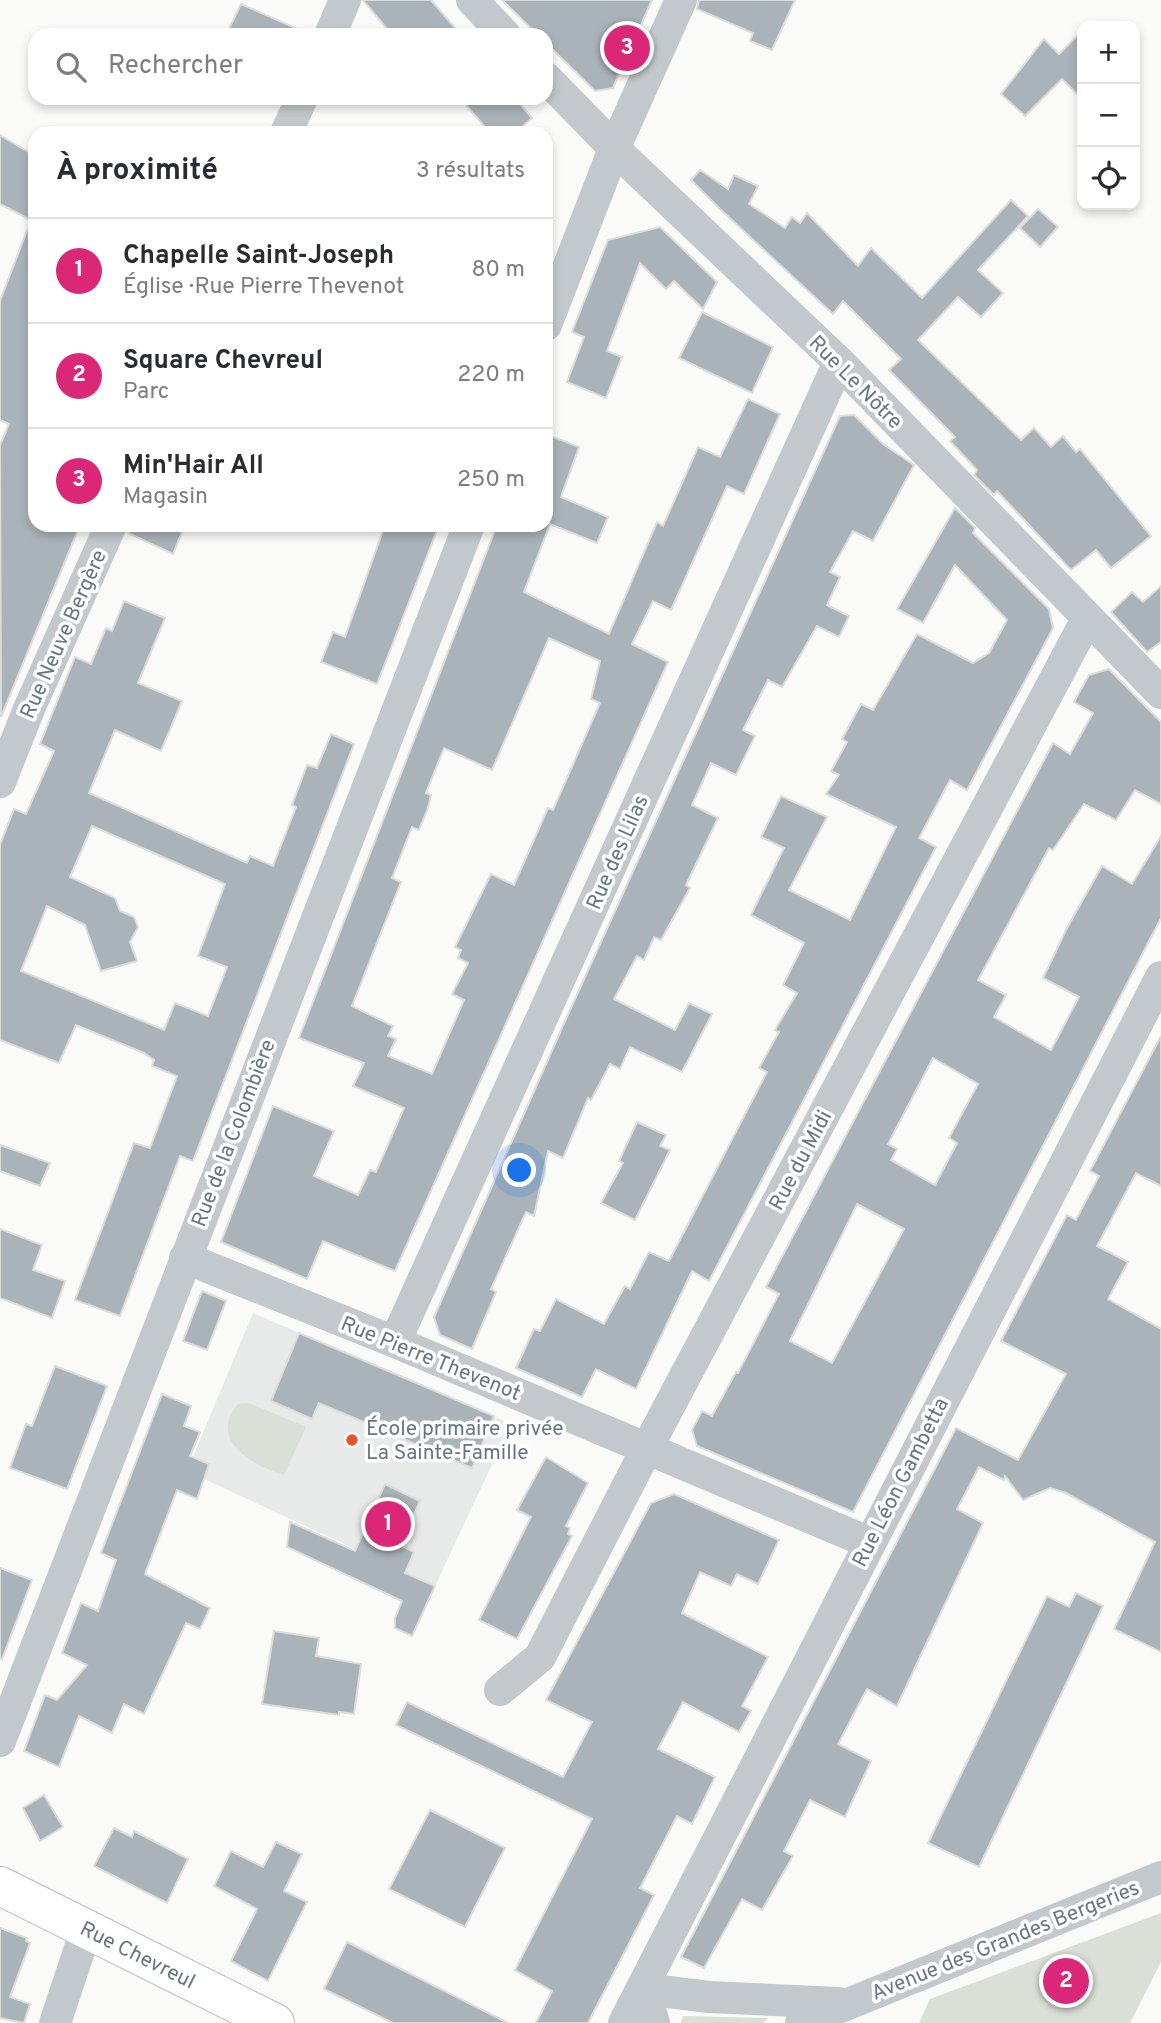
<!DOCTYPE html>
<html lang="fr">
<meta charset="utf-8">
<style>
:root{--surface:#fff;--page:#f2f2f3;--text:#2b2b33;--muted:#7c7c81;--line:#e1e1e2;--accent:#db2777}
body{margin:0;font-family:Overpass,sans-serif;background:var(--page);color:var(--text)}
.controls{position:absolute;right:21px;top:21px;display:grid;overflow:hidden;border-radius:14px;box-shadow:0 4px 10px #0003}
.controls button{width:63px;height:63px;display:grid;place-items:center;padding:0;border:0;border-bottom:2px solid var(--line);background:var(--surface);color:var(--text);font:35px sans-serif}
.you{position:absolute;left:520px;top:1171px;width:24px;height:24px;margin:-18px;border:5px solid #fff;border-radius:50%;background:#1a73e8;box-shadow:0 0 0 10px #1a73e833}
.badge{display:grid;place-items:center;width:46px;height:46px;border-radius:50%;background:var(--accent);color:#fff;font-size:23px;font-weight:700}
.pin{position:absolute;translate:-50% -50%;border:4px solid #fff;box-shadow:0 2px 7px #0006}
.list{margin:0;padding:0;list-style:none}
h2{display:flex;justify-content:space-between;align-items:center;height:91px;margin:0;padding:0 28px;font-size:30px}
h2 small{font-size:23px;font-weight:400;color:var(--muted)}
.list li{display:grid;grid-template-columns:46px 1fr auto;gap:21px;align-items:center;box-sizing:border-box;height:105px;padding:0 28px;border-top:2px solid var(--line)}
.list b{display:block;font-size:26px;white-space:nowrap}
.list p{margin:0;font-size:23px;white-space:nowrap;color:var(--muted)}
.list em{font-size:23px;font-style:normal;color:var(--muted)}
.icon{flex:none;width:38px;height:38px;fill:none;stroke:currentColor;stroke-width:2;stroke-linecap:round;stroke-linejoin:round}
.map{position:relative;flex:none;width:1161px;height:2023px;overflow:hidden}
.search{position:absolute;background:var(--surface);box-shadow:0 4px 10px #0003;left:28px;top:28px;width:525px;height:77px;display:flex;align-items:center;gap:18px;box-sizing:border-box;padding:0 24px;border-radius:21px;color:var(--muted);font-size:26px}
.panel{position:absolute;background:var(--surface);box-shadow:0 4px 10px #0003;left:28px;top:126px;width:525px;height:406px;border-radius:21px}
.map>svg:first-child{display:block}
</style>
<div class="map">
<svg width="1161" height="2023" viewBox="0 0 1161 2023">
<rect width="100%" height="100%" fill="#fafaf8"/>
<path fill="#e8e9e9" d="M 253,1313 L 511,1424 L 435,1586 L 204,1479 L 193,1457 Z"/>
<g fill="#dadfd7">
<path d="M 249,1403 L 306,1427 L 284,1475 C 253,1466 207,1440 238,1404 Z"/>
<path d="M 1161,1913 L 1161,1962 L 1130,2023 L 919,2023 L 930,1999 Z"/>
<path d="M 683,2016 L 768,2018 L 763,2023 L 681,2023 Z"/>
</g>
<g fill="#aab3b9" stroke="#dcdcda" stroke-width="2" fill-rule="evenodd">
<path d="M 363,0 L 431,0 L 461,35 L 392,35 Z"/>
<path d="M 502,0 L 652,0 L 613,88 L 595,91 L 546,43 L 546,35 L 538,35 Z"/>
<path d="M 699,0 L 795,0 L 772,50 L 750,41 L 753,33 L 697,9 Z"/>
<path d="M 241,4 L 311,35 L 226,35 Z"/>
<path d="M 1082,31 L 1082,99 L 1062,79 L 1025,116 L 1001,94 L 1044,39 L 1059,54 Z"/>
<path d="M 460,98 L 515,98 L 532,118 L 515,133 L 490,133 Z"/>
<path d="M 0,135 L 35,156 L 35,525 L 80,525 L 1,717 L 0,445 L 9,424 L 0,420 L 0,301 L 31,220 L 0,204 Z"/>
<path d="M 700,170 L 728,189 L 734,175 L 758,186 L 749,204 L 785,228 L 792,217 L 800,223 L 807,213 L 858,266 L 871,248 L 922,298 L 1011,200 L 1028,216 L 978,270 L 1003,293 L 981,317 L 958,297 L 918,340 L 1021,440 L 1034,428 L 1051,447 L 1063,436 L 1076,452 L 1080,449 L 1151,536 L 1111,568 L 1096,550 L 1071,570 L 997,491 L 994,495 L 974,475 L 977,470 L 950,441 L 955,437 L 889,370 L 901,359 L 843,301 L 833,314 L 720,209 L 691,180 Z"/>
<path d="M 1038,209 L 1058,227 L 1040,247 L 1020,228 Z"/>
<path d="M 660,227 L 717,282 L 703,309 L 674,281 L 666,289 L 640,263 L 607,351 L 622,357 L 606,398 L 567,382 L 584,337 L 572,332 L 608,240 Z"/>
<path d="M 702,312 L 773,347 L 752,393 L 679,358 Z"/>
<path d="M 748,399 L 780,414 L 744,494 L 727,486 L 671,610 L 653,601 L 632,644 L 668,662 L 395,1271 L 323,1241 L 307,1279 L 221,1242 L 273,1106 L 334,1131 L 314,1176 L 358,1195 L 370,1170 L 376,1172 L 404,1108 L 353,1086 L 364,1063 L 299,1038 L 497,525 L 546,525 L 546,434 L 579,447 L 561,497 L 608,517 L 597,543 L 550,524 L 524,592 L 609,634 L 657,522 L 663,526 L 698,447 L 720,457 ZM 549,638 L 600,661 L 591,699 L 600,703 L 553,810 L 548,808 L 514,885 L 491,874 L 455,947 L 461,950 L 458,958 L 468,963 L 452,994 L 464,1000 L 432,1074 L 388,1056 L 396,1039 L 388,1036 L 393,1026 L 352,1006 L 401,882 L 392,878 L 412,827 L 419,830 L 428,808 L 431,795 L 426,793 L 444,748 L 492,770 Z"/>
<path d="M 854,415 L 883,444 L 914,465 L 873,541 L 853,531 L 830,572 L 840,577 L 827,605 L 849,616 L 839,637 L 817,626 L 782,687 L 768,680 L 743,730 L 755,736 L 736,775 L 711,763 L 692,805 L 718,818 L 686,885 L 690,888 L 661,940 L 654,937 L 644,960 L 637,956 L 614,999 L 675,1030 L 689,1003 L 712,1014 L 682,1072 L 630,1047 L 620,1069 L 610,1064 L 591,1100 L 588,1098 L 563,1158 L 548,1151 L 534,1216 L 526,1212 L 491,1289 L 496,1292 L 472,1349 L 440,1335 L 434,1317 L 566,1019 L 840,416 Z"/>
<path d="M 955,508 L 975,528 L 973,533 L 1049,609 L 1053,628 L 967,790 L 950,780 L 919,838 L 936,847 L 709,1281 L 692,1271 L 636,1389 L 596,1369 L 582,1397 L 516,1368 L 534,1329 L 540,1331 L 556,1299 L 604,1324 L 625,1286 L 630,1289 L 649,1252 L 669,1261 L 767,1072 L 759,1068 L 779,1032 L 775,1030 L 797,993 L 783,985 L 804,943 L 751,915 L 784,848 L 761,837 L 781,796 L 827,817 L 789,890 L 850,920 L 896,827 L 826,794 L 839,775 L 831,771 L 847,742 L 842,739 L 861,704 L 873,710 L 917,634 L 973,663 L 989,653 L 1007,620 L 955,565 L 923,623 L 897,609 Z"/>
<path d="M 129,525 L 185,525 L 173,554 L 128,533 Z"/>
<path d="M 385,525 L 439,525 L 377,684 L 321,662 L 333,632 L 345,637 Z"/>
<path d="M 1161,586 L 1161,642 L 1147,652 L 1111,612 L 1132,592 L 1143,602 Z"/>
<path d="M 124,601 L 165,618 L 138,683 L 182,701 L 161,751 L 115,730 L 89,793 L 247,863 L 250,856 L 273,866 L 296,807 L 292,805 L 307,765 L 317,768 L 331,734 L 354,744 L 193,1161 L 180,1156 L 120,1316 L 75,1300 L 134,1143 L 150,1148 L 177,1076 L 152,1066 L 154,1060 L 144,1053 L 76,1025 L 59,1063 L 0,1040 L 0,845 L 14,809 L 26,814 L 54,751 L 40,744 L 75,657 L 91,664 L 106,628 L 112,631 ZM 92,826 L 225,884 L 198,956 L 227,967 L 208,1016 L 175,1003 L 164,1030 L 21,971 L 47,906 L 85,925 L 101,971 L 137,961 L 130,942 L 138,927 L 134,917 L 120,911 L 115,898 L 70,877 Z"/>
<path d="M 1109,669 L 1161,722 L 1161,804 L 1135,790 L 1116,820 L 1084,804 L 1053,850 L 1049,848 L 978,980 L 1006,995 L 994,1017 L 1051,1050 L 1079,997 L 1043,978 L 1067,928 L 1102,866 L 1132,884 L 1161,836 L 1161,918 L 853,1512 L 697,1446 L 692,1430 L 702,1411 L 712,1416 L 736,1372 L 738,1373 L 779,1294 L 766,1287 L 1053,743 L 1070,754 L 1093,713 L 1074,702 L 1089,675 ZM 933,1058 L 978,1084 L 949,1138 L 957,1143 L 935,1185 L 891,1160 L 897,1149 L 888,1144 ZM 857,1204 L 904,1229 L 832,1363 L 790,1341 Z"/>
<path d="M 1161,1036 L 1161,1186 L 1136,1173 L 1097,1246 L 1128,1262 L 1108,1299 L 1161,1329 L 1161,1652 L 1114,1629 L 1155,1542 L 1066,1493 L 1050,1488 L 1023,1500 L 1005,1476 L 1004,1480 L 979,1467 L 957,1509 L 983,1523 L 897,1706 L 867,1689 L 838,1744 L 871,1761 L 845,1817 L 810,1800 L 784,1851 L 793,1856 L 762,1910 L 742,1899 L 704,1968 L 681,1957 L 956,1428 L 1018,1460 L 1066,1374 L 1001,1341 L 1067,1215 L 1076,1220 L 1099,1176 L 1090,1171 Z"/>
<path d="M 637,1122 L 666,1135 L 660,1146 L 670,1150 L 635,1220 L 601,1203 L 623,1163 L 619,1161 Z"/>
<path d="M 0,1145 L 50,1163 L 40,1186 L 0,1171 Z"/>
<path d="M 0,1229 L 42,1245 L 33,1270 L 65,1281 L 52,1318 L 0,1298 Z"/>
<path d="M 202,1291 L 226,1301 L 207,1350 L 183,1341 Z"/>
<path d="M 299,1333 L 494,1416 L 472,1468 L 319,1403 L 312,1419 L 271,1401 Z"/>
<path d="M 55,1366 L 107,1386 L 67,1489 L 10,1468 L 26,1424 L 32,1426 Z"/>
<path d="M 162,1394 L 191,1406 L 184,1426 L 200,1432 L 190,1456 L 209,1464 L 197,1499 L 177,1490 L 145,1574 L 210,1608 L 200,1629 L 186,1623 L 144,1714 L 124,1704 L 112,1733 L 79,1716 L 59,1767 L 24,1751 L 45,1695 L 57,1700 L 87,1665 L 62,1653 L 81,1603 L 98,1611 L 116,1560 L 101,1553 Z"/>
<path d="M 546,1457 L 588,1483 L 566,1526 L 570,1528 L 568,1534 L 572,1536 L 517,1639 L 479,1620 L 531,1517 L 517,1510 Z"/>
<path d="M 385,1484 L 420,1501 L 400,1545 L 414,1552 L 405,1573 L 435,1586 L 412,1636 L 395,1628 L 395,1618 L 402,1601 L 287,1547 L 290,1522 L 355,1551 Z"/>
<path d="M 674,1494 L 779,1540 L 758,1584 L 737,1574 L 731,1586 L 700,1572 L 682,1613 L 768,1657 L 742,1706 L 751,1711 L 739,1732 L 683,1702 L 658,1749 L 715,1777 L 692,1824 L 677,1816 L 640,1888 L 654,1895 L 588,2023 L 536,2023 L 552,1991 L 515,1970 L 592,1819 L 396,1725 L 407,1702 L 563,1777 L 592,1722 L 546,1700 L 651,1503 Z"/>
<path d="M 0,1568 L 32,1580 L 2,1659 L 0,1658 Z"/>
<path d="M 1076,1593 L 1103,1606 L 979,1867 L 928,1843 L 1047,1596 L 1069,1607 Z"/>
<path d="M 274,1631 L 319,1638 L 316,1656 L 361,1664 L 354,1714 L 339,1712 L 339,1715 L 262,1704 Z"/>
<path d="M 44,1795 L 63,1827 L 40,1841 L 23,1808 Z"/>
<path d="M 430,1810 L 505,1848 L 465,1927 L 389,1889 Z"/>
<path d="M 114,1828 L 132,1837 L 134,1831 L 188,1859 L 167,1903 L 94,1866 Z"/>
<path d="M 276,1842 L 302,1854 L 284,1891 L 307,1902 L 268,1981 L 231,1961 L 257,1909 L 214,1886 L 231,1851 L 263,1867 Z"/>
<path d="M 0,1928 L 27,1938 L 26,1941 L 30,1943 L 10,1997 L 30,2004 L 24,2023 L 0,2018 Z"/>
<path d="M 347,1942 L 508,2023 L 393,2023 L 324,1989 Z"/>
</g>
<g fill="none" stroke-linecap="round" stroke-linejoin="round">
<g stroke="#b5babe" stroke-width="40">
<g id="major">
<path id="s1" d="M 0,1886 L 275,2023"/>
</g>
</g>
<g stroke="#c3c8cc" stroke-width="32">
<path d="M 472,0 L 505,35"/>
<path d="M 330,35 L 345,0"/>
<path d="M 546,78 L 624,158 L 839,362 L 1161,693"/>
<path d="M 286,133 L 302,98"/>
<path d="M 546,325 L 614,149 L 681,0"/>
<path d="M 0,782 L 29,709 L 111,525"/>
<path d="M 185,1258 L 395,1342 L 868,1542"/>
<path d="M 395,1342 L 839,362"/>
<path d="M 500,1690 L 540,1657 L 647,1448 L 1087,619"/>
<path d="M 0,1741 L 469,525"/>
<path d="M 644,1989 L 709,1997 L 838,2003"/>
<path d="M 644,1989 L 654,2023"/>
<path d="M 55,2023 L 87,1927"/>
<path d="M 624,2023 L 1161,977"/>
<path d="M 801,2023 L 1161,1877"/>
</g>
<use href="#major" stroke="#fff" stroke-width="38"/>
</g>
<circle fill="#e4572e" stroke="#fff" stroke-width="2.5" cx="352" cy="1440" r="7"/>
<g text-anchor="middle" stroke-width="7" stroke-linejoin="round" paint-order="stroke">
<g font-size="21" fill="#657683" stroke="#fff">
<text transform="translate(856 382) rotate(45)" y="7">Rue Le Nôtre</text>
<text transform="translate(63 634) rotate(-66)" y="7">Rue Neuve Bergère</text>
<text transform="translate(617 852) rotate(-66)" y="7">Rue des Lilas</text>
<text transform="translate(233 1133) rotate(-69)" y="7">Rue de la Colombière</text>
<text transform="translate(800 1160) rotate(-62)" y="7">Rue du Midi</text>
<text transform="translate(431 1358) rotate(22)" y="7">Rue Pierre Thevenot</text>
<text transform="translate(900 1482) rotate(-63)" y="7">Rue Léon Gambetta</text>
<text transform="translate(1005 1940) rotate(-22)" y="7">Avenue des Grandes Bergeries</text>
<text dy="7" stroke="none"><textPath href="#s1" startOffset="154">Rue Chevreul</textPath></text>
</g>
<g font-size="21" fill="#657683" stroke="#fff" text-anchor="start">
<text x="366" y="1435">École primaire privée<tspan x="366" dy="24">La Sainte-Famille</tspan></text>
</g>
</g>
</svg>
<div class="controls">
<button>+</button>
<button>−</button>
<button><svg class="icon" aria-label="locate" viewBox="0 0 24 24"><circle cx="12" cy="12" r="6"/><path d="M12 2v4M12 18v4M2 12h4M18 12h4"/></svg></button>
</div>
<div class="you"></div>
<div class="pin badge" style="left:388px;top:1524px">1</div>
<div class="pin badge" style="left:1066px;top:1981px">2</div>
<div class="pin badge" style="left:627px;top:48px">3</div>
<div class="search"><svg class="icon" aria-label="search" viewBox="0 0 24 24"><circle cx="10" cy="10" r="6"/><path d="M15 15l6 6"/></svg>Rechercher</div>
<section class="panel">
<h2>À proximité<small>3 résultats</small></h2>
<ul class="list">
<li><span class="badge">1</span><div><b>Chapelle Saint-Joseph</b><p>Église · Rue Pierre Thevenot</p></div><em>80 m</em></li>
<li><span class="badge">2</span><div><b>Square Chevreul</b><p>Parc</p></div><em>220 m</em></li>
<li><span class="badge">3</span><div><b>Min'Hair All</b><p>Magasin</p></div><em>250 m</em></li>
</ul>
</section>
</div>
